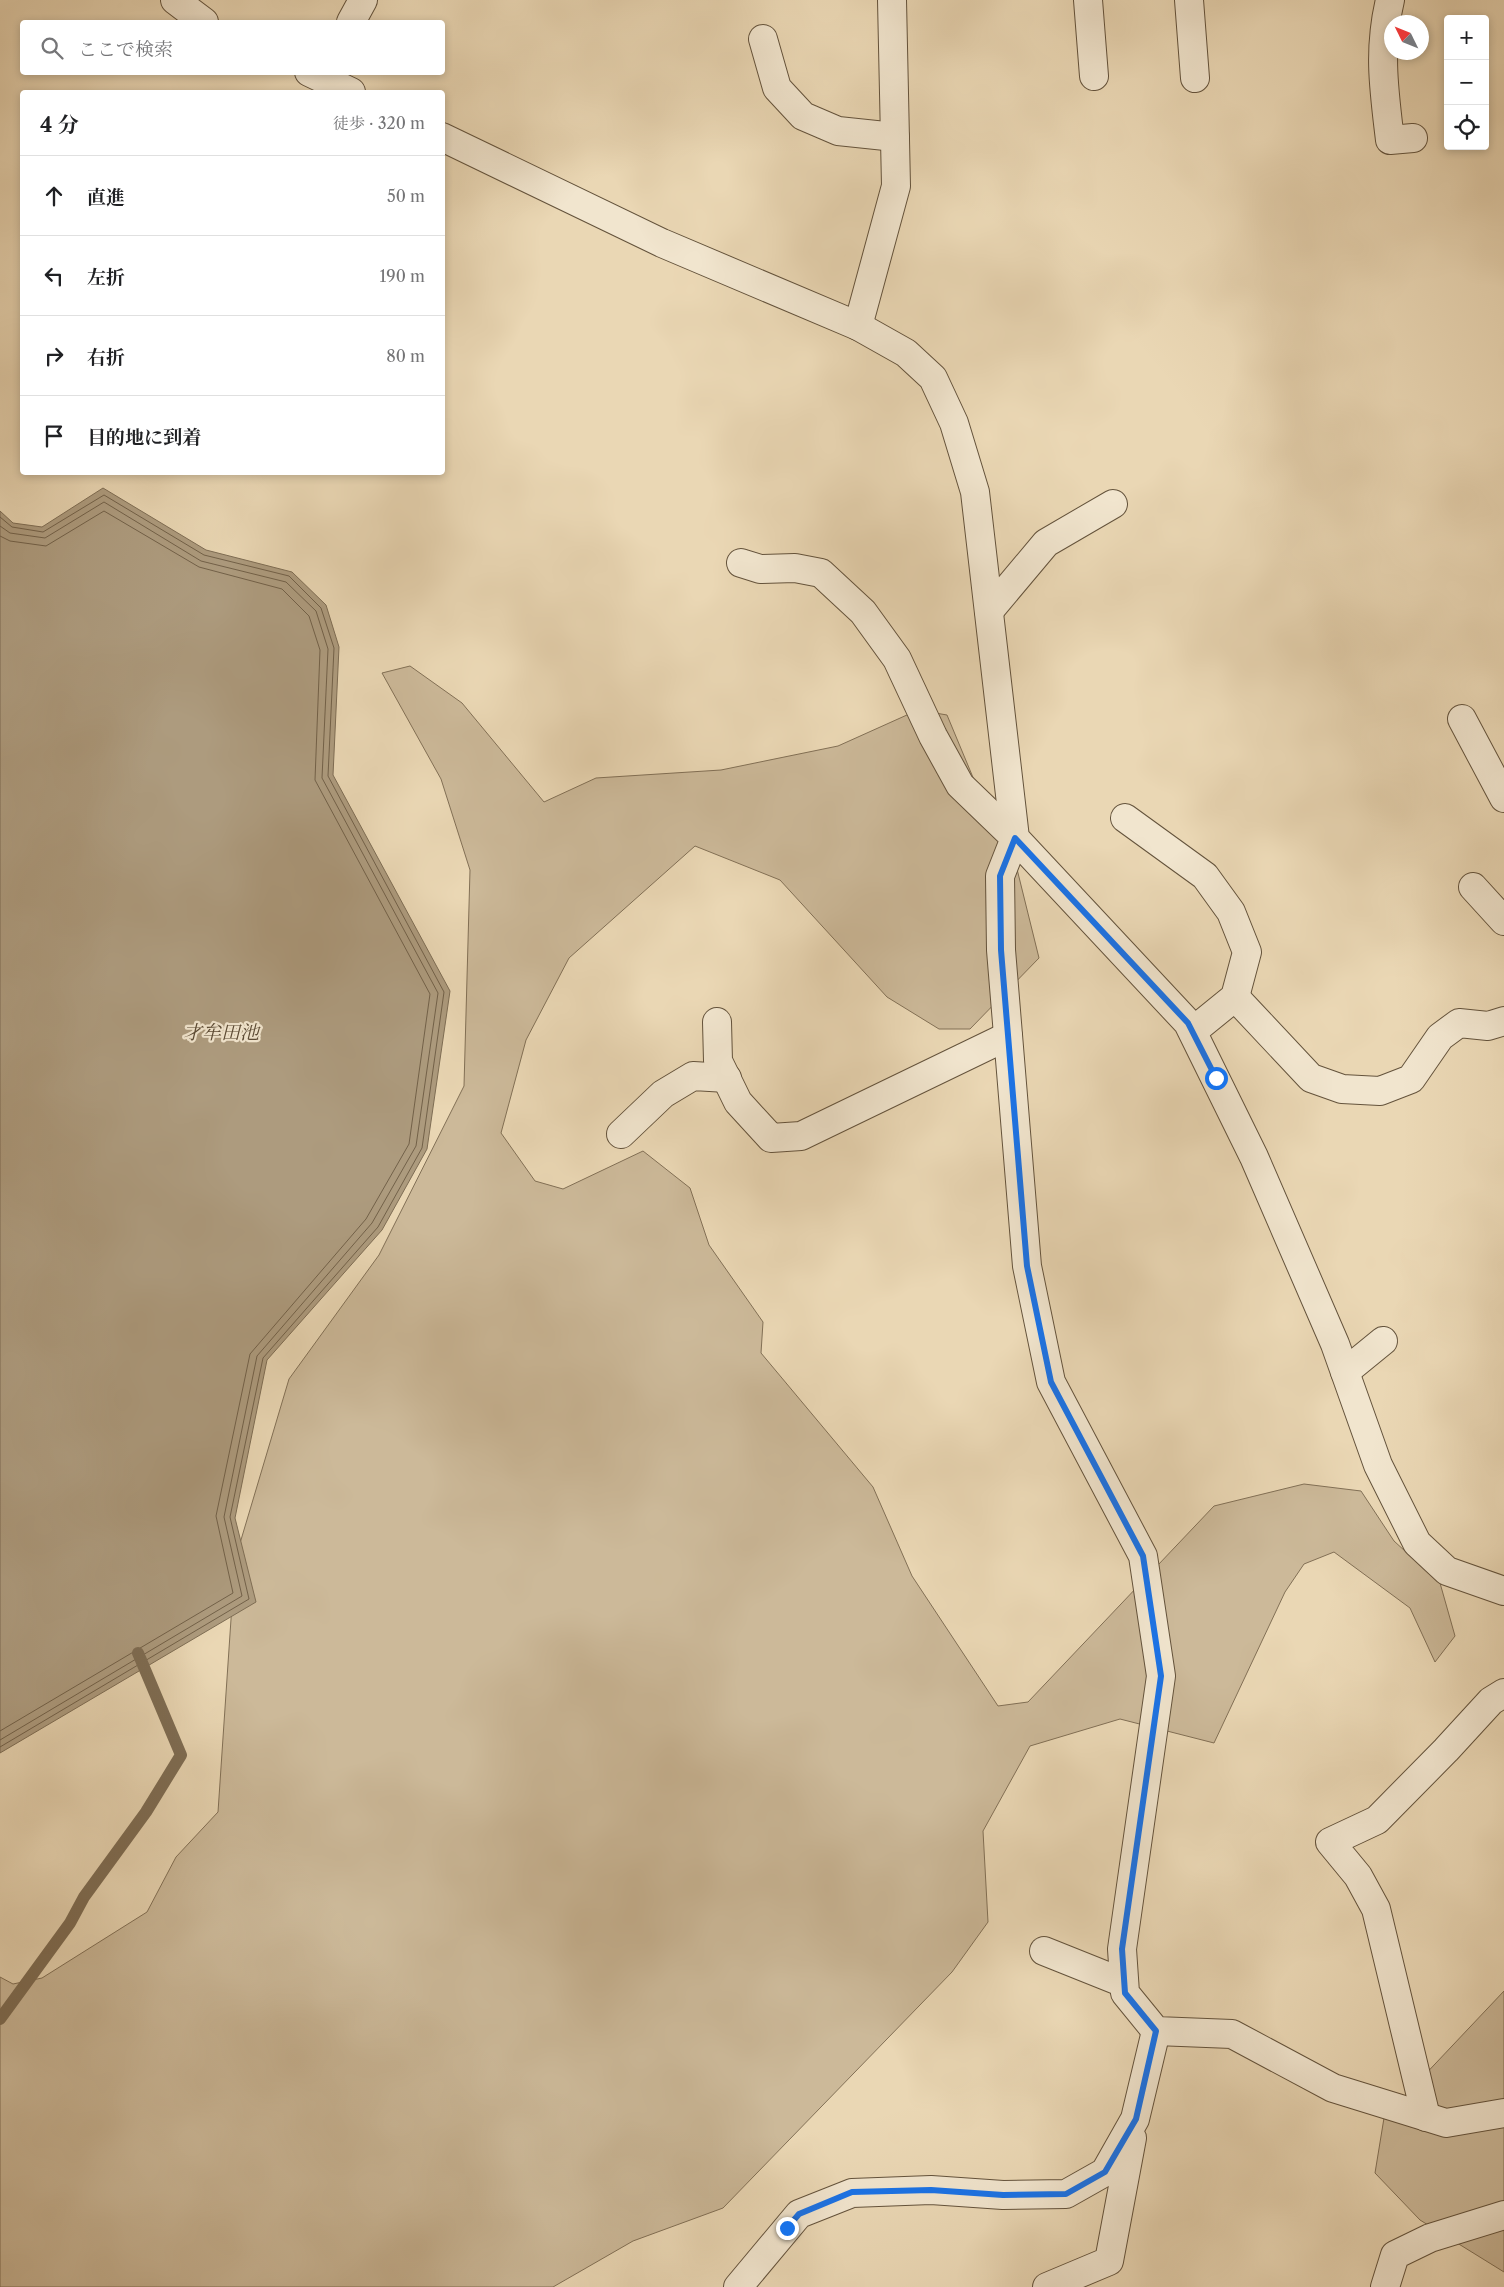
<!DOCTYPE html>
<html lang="ja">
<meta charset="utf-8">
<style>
:root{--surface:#fff;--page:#f2f2f2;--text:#202124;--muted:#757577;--line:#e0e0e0}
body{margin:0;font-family:"Libre Caslon Text","Noto Serif JP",serif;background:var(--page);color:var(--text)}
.controls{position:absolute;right:15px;top:15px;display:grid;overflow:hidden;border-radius:5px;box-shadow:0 2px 8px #0003}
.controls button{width:45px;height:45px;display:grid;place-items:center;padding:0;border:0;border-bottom:1px solid var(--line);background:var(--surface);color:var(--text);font:25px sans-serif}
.compass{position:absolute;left:1384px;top:15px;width:45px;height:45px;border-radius:50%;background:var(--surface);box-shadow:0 2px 8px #0003;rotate:313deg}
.stop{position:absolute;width:15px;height:15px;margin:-11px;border:4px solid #1a73e8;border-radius:50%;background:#fff}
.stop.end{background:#1a73e8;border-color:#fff;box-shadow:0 1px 5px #0008}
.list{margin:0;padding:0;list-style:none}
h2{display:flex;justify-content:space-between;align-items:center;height:65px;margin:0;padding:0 20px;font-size:21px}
h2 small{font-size:16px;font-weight:400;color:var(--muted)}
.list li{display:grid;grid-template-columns:32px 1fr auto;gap:15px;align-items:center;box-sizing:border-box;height:80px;padding:0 20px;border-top:1px solid var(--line)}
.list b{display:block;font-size:19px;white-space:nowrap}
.list em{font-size:16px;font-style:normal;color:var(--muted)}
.icon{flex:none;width:28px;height:28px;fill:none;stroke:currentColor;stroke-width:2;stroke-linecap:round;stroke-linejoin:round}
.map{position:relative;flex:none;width:1504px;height:2287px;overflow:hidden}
.search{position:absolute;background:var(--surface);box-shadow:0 2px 8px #0003;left:20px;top:20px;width:425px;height:55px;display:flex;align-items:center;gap:12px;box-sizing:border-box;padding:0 18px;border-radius:5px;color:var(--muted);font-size:19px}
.panel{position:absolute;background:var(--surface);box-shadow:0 2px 8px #0003;left:20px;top:90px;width:425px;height:385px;border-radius:5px}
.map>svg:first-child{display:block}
</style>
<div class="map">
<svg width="1504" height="2287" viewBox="0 0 1504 2287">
<rect width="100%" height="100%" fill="#ead7b4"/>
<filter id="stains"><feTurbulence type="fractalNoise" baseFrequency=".004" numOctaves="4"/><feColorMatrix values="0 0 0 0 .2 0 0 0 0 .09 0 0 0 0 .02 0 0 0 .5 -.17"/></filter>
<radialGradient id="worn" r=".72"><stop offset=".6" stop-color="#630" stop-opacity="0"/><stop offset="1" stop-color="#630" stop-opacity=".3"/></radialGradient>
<g fill="#ccb999" stroke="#827056">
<path d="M 410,666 L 462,703 L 544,802 L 596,778 L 721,770 L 838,746 L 918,710 L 947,715 L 982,799 L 1017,869 L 1039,958 L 970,1029 L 939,1029 L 887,997 L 780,880 L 695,846 L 569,958 L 526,1040 L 501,1133 L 535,1181 L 563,1189 L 643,1151 L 690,1188 L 709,1245 L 763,1322 L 761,1353 L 873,1487 L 912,1576 L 998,1706 L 1028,1702 L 1214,1506 L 1304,1484 L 1361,1491 L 1394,1541 L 1440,1583 L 1455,1636 L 1435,1662 L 1410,1608 L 1334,1552 L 1304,1564 L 1285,1592 L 1214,1743 L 1120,1719 L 1030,1746 L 983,1831 L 988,1922 L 952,1972 L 723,2208 L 633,2241 L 553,2287 L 0,2287 L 0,1977 L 13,1984 L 42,1978 L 147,1912 L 176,1857 L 218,1812 L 235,1560 L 289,1379 L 379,1255 L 464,1086 L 470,870 L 441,779 L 382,673 Z"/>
<path d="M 1504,1991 L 1504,2272 L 1420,2220 L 1375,2173 L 1384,2118 Z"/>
</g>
<path fill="#ad9b7e" stroke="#7e6d54" d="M 103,488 L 206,550 L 292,572 L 326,605 L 339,647 L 333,775 L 450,991 L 427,1149 L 382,1230 L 267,1360 L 235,1518 L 256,1602 L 0,1753 L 0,511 L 13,523 L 42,527 Z"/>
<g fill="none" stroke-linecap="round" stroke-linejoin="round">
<g stroke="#726149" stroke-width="1">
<path d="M 0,517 L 12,527 L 43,532 L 104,495 L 204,555 L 289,576 L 321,608 L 334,648 L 328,776 L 444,992 L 422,1148 L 378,1227 L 263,1358 L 230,1517 L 249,1599 L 0,1747"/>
<path d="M 0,526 L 10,533 L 45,538 L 104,502 L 201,561 L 286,582 L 316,611 L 328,649 L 322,778 L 438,993 L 416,1146 L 372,1223 L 257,1356 L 224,1517 L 242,1596 L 0,1740"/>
<path d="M 0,536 L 10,541 L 46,546 L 104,511 L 199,567 L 282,589 L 309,616 L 320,650 L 315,780 L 430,994 L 409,1144 L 366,1219 L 250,1354 L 216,1516 L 233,1593 L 0,1731"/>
</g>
<path stroke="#7e6d54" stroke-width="12" d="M 0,2019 L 70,1923 L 84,1897 L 146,1812 L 181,1755 L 138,1653"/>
<g stroke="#64533c" stroke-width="30">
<g id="street">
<path d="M 175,0 L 204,22"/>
<path d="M 1088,0 L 1094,76"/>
<path d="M 1189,0 L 1195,78"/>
<path d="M 1390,0 C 1378,50 1384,90 1390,140 L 1413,138"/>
<path d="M 351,22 L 363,0"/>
<path d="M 763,39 L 777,88 L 803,116 L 838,131 L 895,137"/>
<path d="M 309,72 L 351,92"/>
<path d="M 442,137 L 662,243 L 858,326 L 906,353 L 933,378 L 954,423 L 975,492 L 1015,838 L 1188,1023 L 1254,1157 L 1335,1344 L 1378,1465 L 1417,1543 L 1447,1571 L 1504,1591"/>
<path d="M 858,326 L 896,186 L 892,0"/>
<path d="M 741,563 L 760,569 L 795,568 L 821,573 L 863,612 L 897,659 L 933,736 L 960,785 L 1015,838 L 1000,876 L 1001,950 L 1027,1266 L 1051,1382 L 1143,1556 L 1161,1676 L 1122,1949 L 1125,1993 L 1156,2031 L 1232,2034 L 1333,2088 L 1446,2123 L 1504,2113"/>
<path d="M 989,611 L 1046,543 L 1113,504"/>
<path d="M 1462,719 L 1504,798"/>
<path d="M 1125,818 L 1205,876 L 1231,912 L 1247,952 L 1235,997 L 1193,1031"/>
<path d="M 1473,887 L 1504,921"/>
<path d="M 1235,997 L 1311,1078 L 1342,1089 L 1380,1091 L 1411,1079 L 1440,1037 L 1459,1023 L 1488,1026 L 1504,1021"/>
<path d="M 717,1022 L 718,1061 L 738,1102 L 771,1138 L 801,1136 L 1008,1036"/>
<path d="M 621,1134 L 663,1094 L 693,1076 L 727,1078"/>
<path d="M 1345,1372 L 1383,1341"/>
<path d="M 1044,1951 L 1124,1983"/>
<path d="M 1426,2117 L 1376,1909 L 1358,1876 L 1330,1842 L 1377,1820 L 1446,1750 L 1491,1701 L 1504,1693"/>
<path d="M 738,2287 L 799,2214 L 852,2193 L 931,2190 L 1003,2195 L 1066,2194 L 1105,2172 L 1135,2119 L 1156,2031"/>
<path d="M 1047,2287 L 1109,2261 L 1132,2138"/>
<path d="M 1385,2287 L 1395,2255 L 1430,2238 L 1504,2215"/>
</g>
</g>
<use href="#street" stroke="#f1e5ce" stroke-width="28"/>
</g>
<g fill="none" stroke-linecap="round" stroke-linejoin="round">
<path stroke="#1a73e8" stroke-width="6" d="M 787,2228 L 799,2214 L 852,2192 L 931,2190 L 1003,2195 L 1066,2194 L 1105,2172 L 1136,2119 L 1156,2031 L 1125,1993 L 1122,1949 L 1161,1676 L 1143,1556 L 1051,1382 L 1027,1266 L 1001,950 L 1000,876 L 1015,838 L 1188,1023 L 1216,1078"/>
</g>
<g text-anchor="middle" stroke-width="4.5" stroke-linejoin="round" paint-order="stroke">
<g font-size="19" font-style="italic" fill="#5b4a34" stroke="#f1e5ce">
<text x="221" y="1039">才牟田池</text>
</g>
</g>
<rect width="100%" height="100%" filter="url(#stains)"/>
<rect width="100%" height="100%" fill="url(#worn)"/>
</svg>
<div class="controls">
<button>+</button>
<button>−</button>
<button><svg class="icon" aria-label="locate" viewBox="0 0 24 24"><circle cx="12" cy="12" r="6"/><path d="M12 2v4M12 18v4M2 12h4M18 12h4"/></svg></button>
</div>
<svg class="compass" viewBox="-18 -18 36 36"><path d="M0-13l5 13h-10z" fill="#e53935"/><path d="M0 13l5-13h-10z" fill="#757577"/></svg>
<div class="stop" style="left:1216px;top:1078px"></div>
<div class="stop end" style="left:787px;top:2228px"></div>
<div class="search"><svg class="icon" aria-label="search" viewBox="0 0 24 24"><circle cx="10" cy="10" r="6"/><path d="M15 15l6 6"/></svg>ここで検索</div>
<section class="panel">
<h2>4 分<small>徒歩 · 320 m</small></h2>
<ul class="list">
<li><svg class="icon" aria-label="ahead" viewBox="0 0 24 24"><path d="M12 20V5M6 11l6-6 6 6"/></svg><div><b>直進</b></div><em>50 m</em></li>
<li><svg class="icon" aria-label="left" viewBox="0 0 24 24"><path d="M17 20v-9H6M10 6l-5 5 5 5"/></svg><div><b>左折</b></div><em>190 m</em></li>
<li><svg class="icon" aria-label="right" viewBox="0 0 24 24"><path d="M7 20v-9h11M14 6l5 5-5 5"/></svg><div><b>右折</b></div><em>80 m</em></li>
<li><svg class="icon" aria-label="arrive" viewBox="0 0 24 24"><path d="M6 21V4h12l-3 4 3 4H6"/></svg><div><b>目的地に到着</b></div></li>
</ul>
</section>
</div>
